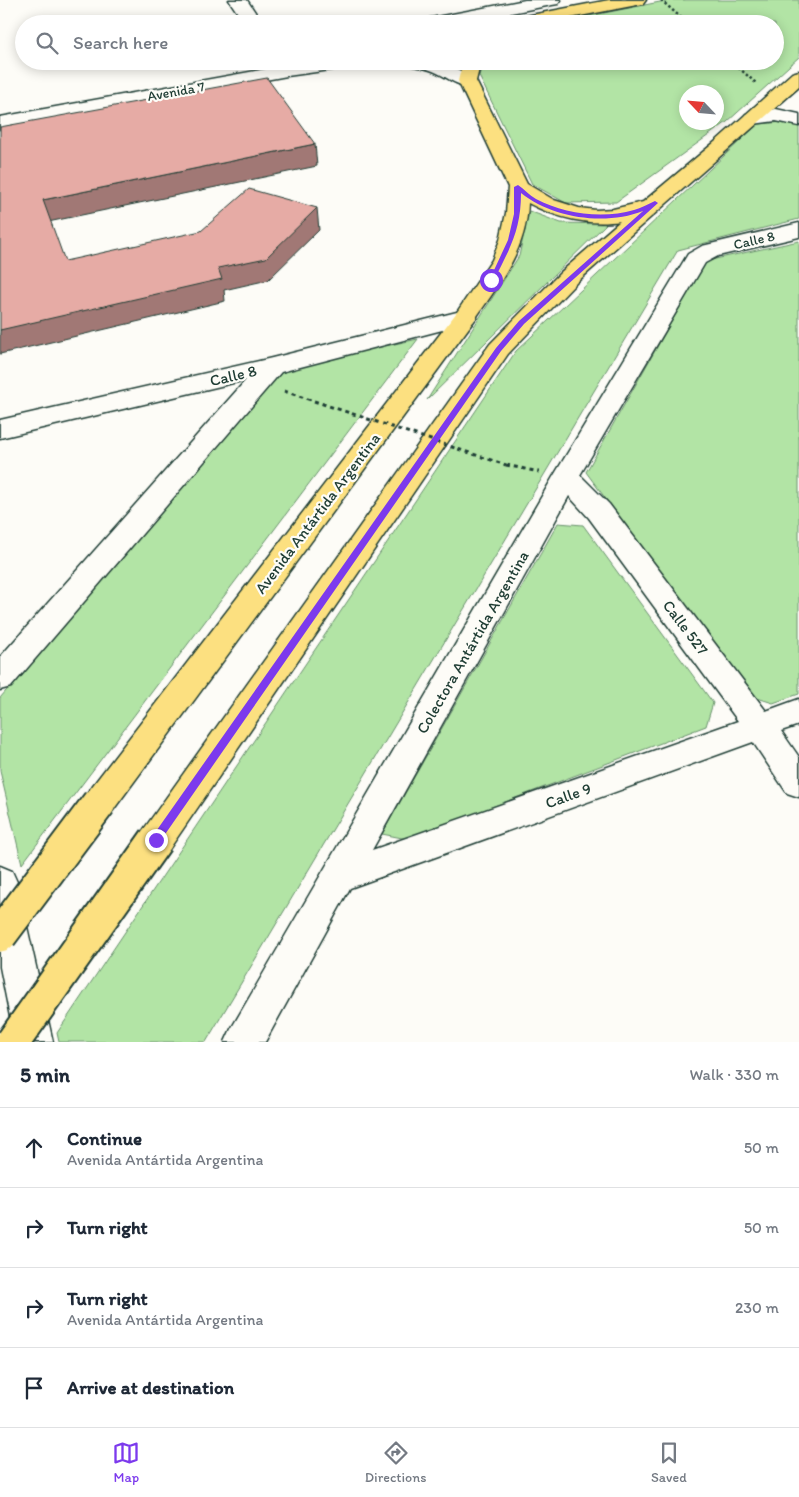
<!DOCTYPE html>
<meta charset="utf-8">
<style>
:root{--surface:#fff;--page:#f2f2f3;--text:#1f2937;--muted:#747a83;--line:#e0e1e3;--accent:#7c3aed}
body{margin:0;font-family:Itim,sans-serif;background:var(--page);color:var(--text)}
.compass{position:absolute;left:679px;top:85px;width:45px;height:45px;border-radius:50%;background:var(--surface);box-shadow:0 2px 12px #0003;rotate:296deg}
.stop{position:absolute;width:15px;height:15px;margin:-11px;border:4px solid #7c3aed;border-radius:50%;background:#fff}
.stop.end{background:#7c3aed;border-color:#fff;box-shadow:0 1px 5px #0008}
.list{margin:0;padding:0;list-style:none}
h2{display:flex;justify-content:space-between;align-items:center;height:65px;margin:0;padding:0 20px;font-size:21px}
h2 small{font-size:16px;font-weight:400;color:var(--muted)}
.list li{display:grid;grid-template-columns:32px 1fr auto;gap:15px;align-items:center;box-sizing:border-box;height:80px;padding:0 20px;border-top:1px solid var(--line)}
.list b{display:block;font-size:19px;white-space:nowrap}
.list p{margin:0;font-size:16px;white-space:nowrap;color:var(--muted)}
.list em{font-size:16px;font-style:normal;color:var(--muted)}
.icon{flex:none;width:28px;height:28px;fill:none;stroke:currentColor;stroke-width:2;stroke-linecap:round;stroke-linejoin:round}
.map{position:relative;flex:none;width:799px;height:1042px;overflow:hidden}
.search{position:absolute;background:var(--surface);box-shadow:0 2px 12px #0003;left:15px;right:15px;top:15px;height:55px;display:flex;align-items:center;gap:12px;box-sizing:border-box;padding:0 18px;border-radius:28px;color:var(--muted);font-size:19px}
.sheet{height:385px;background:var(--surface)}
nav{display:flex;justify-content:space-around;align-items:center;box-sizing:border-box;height:70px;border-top:1px solid var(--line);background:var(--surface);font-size:14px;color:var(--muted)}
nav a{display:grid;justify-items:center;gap:2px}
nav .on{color:var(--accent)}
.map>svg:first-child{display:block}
</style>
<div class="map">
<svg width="799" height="1042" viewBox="0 0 799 1042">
<rect width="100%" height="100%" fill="#fdfcf7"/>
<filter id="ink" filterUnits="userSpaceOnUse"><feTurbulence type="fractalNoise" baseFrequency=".02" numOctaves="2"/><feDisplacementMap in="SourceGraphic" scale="10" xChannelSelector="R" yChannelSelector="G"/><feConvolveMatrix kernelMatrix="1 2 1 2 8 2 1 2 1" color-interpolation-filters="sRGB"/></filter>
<g filter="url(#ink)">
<g fill="#b2e4a5" stroke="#68906c" fill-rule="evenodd">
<path d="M 670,0 L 799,0 L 799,57 L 727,122 L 616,202 L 566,203 L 532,184 L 479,76 L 483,61 L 775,61 L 775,24 L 548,24 ZM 686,92 L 716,92 L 716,122 L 686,122 Z"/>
<path d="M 784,122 L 799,126 L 799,219 L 678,250 L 206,1042 L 59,1042 L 57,1033 L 516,351 L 758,124 Z"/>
<path d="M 529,211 L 561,223 L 606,224 L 427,400 L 519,256 Z"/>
<path d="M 799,241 L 799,694 L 773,703 L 751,696 L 586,472 L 706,261 Z"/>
<path d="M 418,339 L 22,864 L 0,771 L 0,698 L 282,368 Z"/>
<path d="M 558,523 L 583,525 L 713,703 L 706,726 L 407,839 L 382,834 Z"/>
</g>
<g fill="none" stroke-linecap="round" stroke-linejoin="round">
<g stroke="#1f3d34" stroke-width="3">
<g id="minor">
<path d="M 229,0 L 247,0 L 263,24 L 245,24 Z"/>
<path d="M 525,0 L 561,0 L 558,4 L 552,5 L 455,24 L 417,24 L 420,20 L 426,19 Z"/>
<path d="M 271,61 L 290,61 L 296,70 L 294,74 C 281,77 278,71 271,61 Z"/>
<path d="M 776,109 L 799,114 L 799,126 L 776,121 L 753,124 L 746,122 L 743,118 L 746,114 Z"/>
<path d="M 799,223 L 799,237 L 718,256 L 705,263 L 580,475 L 609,504 L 766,711 L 799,699 L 799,725 L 781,731 L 799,757 L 799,797 L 787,793 L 753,742 L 350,888 L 265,1042 L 225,1042 L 231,1029 L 553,477 L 688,254 L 702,246 ZM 569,496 L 589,518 L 738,721 L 372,850 Z"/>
<path d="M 465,310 L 473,312 L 477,317 L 473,322 L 281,372 L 11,687 L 0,690 L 0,657 L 246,380 L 0,438 L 0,420 L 272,358 Z"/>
</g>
</g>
<g stroke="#1f3d34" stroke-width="3">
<g id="secondary">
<path d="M 310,61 L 361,61 L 359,65 L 352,67 L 287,76 L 0,129 L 0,117 Z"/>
<path d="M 407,61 L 439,61 L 474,77 L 476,81 L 474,85 C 458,89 447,76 433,71 C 426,68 417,67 409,65 Z"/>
<path d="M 0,866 L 12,871 L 17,882 L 53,1042 L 15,1042 L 0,967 Z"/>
</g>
</g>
<g stroke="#1f3d34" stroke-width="3">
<g id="primary">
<path d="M 609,0 L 646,0 L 643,4 L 637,5 L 539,24 L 501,24 L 504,20 L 510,19 Z"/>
<path d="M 463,61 L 481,61 L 476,81 L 527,184 L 554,200 L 579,208 L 596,210 L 613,209 L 643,202 L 716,141 L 792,73 L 799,71 L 799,87 L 577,282 L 508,354 L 168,851 L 156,855 L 144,851 L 139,840 L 144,829 L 490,344 L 561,272 L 620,221 C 589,226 556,218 528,203 C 527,250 498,285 473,322 L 111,813 L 99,817 L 87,813 L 82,803 L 87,793 L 457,312 L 492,260 L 500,240 L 506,213 L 508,187 L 458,81 Z"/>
</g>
</g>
<g stroke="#1f3d34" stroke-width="2.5" stroke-dasharray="2.5 2.5" stroke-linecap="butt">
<path d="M 661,0 L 688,24"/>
<path d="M 731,61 L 757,84"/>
</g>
<g stroke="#1f3d34" stroke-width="3" stroke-dasharray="4 4" stroke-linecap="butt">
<path d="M 284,391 L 314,401"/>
<path d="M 506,465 L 539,472"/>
</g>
<use href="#minor" fill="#fdfcf7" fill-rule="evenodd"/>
<use href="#secondary" fill="#fdfcf7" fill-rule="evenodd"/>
<use href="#primary" fill="#fce080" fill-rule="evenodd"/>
<g stroke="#1f3d34" stroke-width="37" stroke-linecap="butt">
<g id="primary-bridge">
<path d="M 0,935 L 99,803"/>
<path d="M 13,1042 L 156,840"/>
</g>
</g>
<path stroke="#1f3d34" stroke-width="3" stroke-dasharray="4 4" stroke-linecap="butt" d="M 314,401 L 506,465"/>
<use href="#primary-bridge" stroke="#fce080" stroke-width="33"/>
</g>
<g fill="#a17874" stroke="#1f3d34">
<path d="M 315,144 L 317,166 L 48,222 L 43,200 Z"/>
<path d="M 317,208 L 319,230 L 268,280 L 224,290 L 225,301 L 0,354 L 0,330 Z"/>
</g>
<path fill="#e6aba5" stroke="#1f3d34" d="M 267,78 L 315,144 L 43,200 L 65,261 L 201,231 L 249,189 L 317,208 L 266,258 L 218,268 L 222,279 L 0,330 L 0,127 Z"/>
</g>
<path fill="#7c3aed" d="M 518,185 C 524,189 529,195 536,199 C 564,214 603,219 634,210 C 641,208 648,204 655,201 L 658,203 L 524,324 L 501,351 L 159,843 L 152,843 L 152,837 L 496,348 L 519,321 L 643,211 C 605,226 552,218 521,193 C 521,230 510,248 494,280 L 489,281 L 508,240 L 514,214 L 514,187 Z"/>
<g text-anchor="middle" stroke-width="4.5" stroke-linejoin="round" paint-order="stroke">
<g font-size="14" fill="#1f3d34" stroke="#fdfcf7">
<text transform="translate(176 91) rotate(-10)" y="5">Avenida 7</text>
<text transform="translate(754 240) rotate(-13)" y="5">Calle 8</text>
</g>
<g font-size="16" fill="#1f3d34" stroke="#fdfcf7">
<text transform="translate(233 375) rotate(-13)" y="6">Calle 8</text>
<text transform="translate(317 513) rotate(-53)" y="6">Avenida Antártida Argentina</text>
<text transform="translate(686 627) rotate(53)" y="6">Calle 527</text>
<text transform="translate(472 642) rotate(-60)" y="6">Colectora Antártida Argentina</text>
<text transform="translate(568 795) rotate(-20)" y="6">Calle 9</text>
</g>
</g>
</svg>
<svg class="compass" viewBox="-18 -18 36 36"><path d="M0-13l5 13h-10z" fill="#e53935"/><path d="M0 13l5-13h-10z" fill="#747a83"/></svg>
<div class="stop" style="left:491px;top:280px"></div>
<div class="stop end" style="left:156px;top:840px"></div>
<div class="search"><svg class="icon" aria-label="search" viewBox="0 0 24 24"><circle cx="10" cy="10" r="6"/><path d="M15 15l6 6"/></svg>Search here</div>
</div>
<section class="sheet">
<h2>5 min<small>Walk · 330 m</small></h2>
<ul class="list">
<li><svg class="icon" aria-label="ahead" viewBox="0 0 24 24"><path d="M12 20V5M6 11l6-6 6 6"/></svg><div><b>Continue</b><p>Avenida Antártida Argentina</p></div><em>50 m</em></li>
<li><svg class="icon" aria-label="right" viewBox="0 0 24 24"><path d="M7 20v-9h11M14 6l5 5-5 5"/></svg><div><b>Turn right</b></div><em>50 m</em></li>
<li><svg class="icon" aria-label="right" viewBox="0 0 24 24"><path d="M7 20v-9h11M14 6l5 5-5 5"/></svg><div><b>Turn right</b><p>Avenida Antártida Argentina</p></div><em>230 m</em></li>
<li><svg class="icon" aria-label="arrive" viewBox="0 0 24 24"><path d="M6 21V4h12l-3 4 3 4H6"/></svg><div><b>Arrive at destination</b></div></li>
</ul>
</section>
<nav>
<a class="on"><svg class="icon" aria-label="map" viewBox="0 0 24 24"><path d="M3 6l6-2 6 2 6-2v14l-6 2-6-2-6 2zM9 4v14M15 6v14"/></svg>Map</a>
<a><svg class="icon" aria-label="directions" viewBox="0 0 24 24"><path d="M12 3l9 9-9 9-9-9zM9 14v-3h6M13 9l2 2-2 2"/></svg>Directions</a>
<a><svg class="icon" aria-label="saved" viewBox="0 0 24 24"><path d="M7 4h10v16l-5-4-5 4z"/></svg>Saved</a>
</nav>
